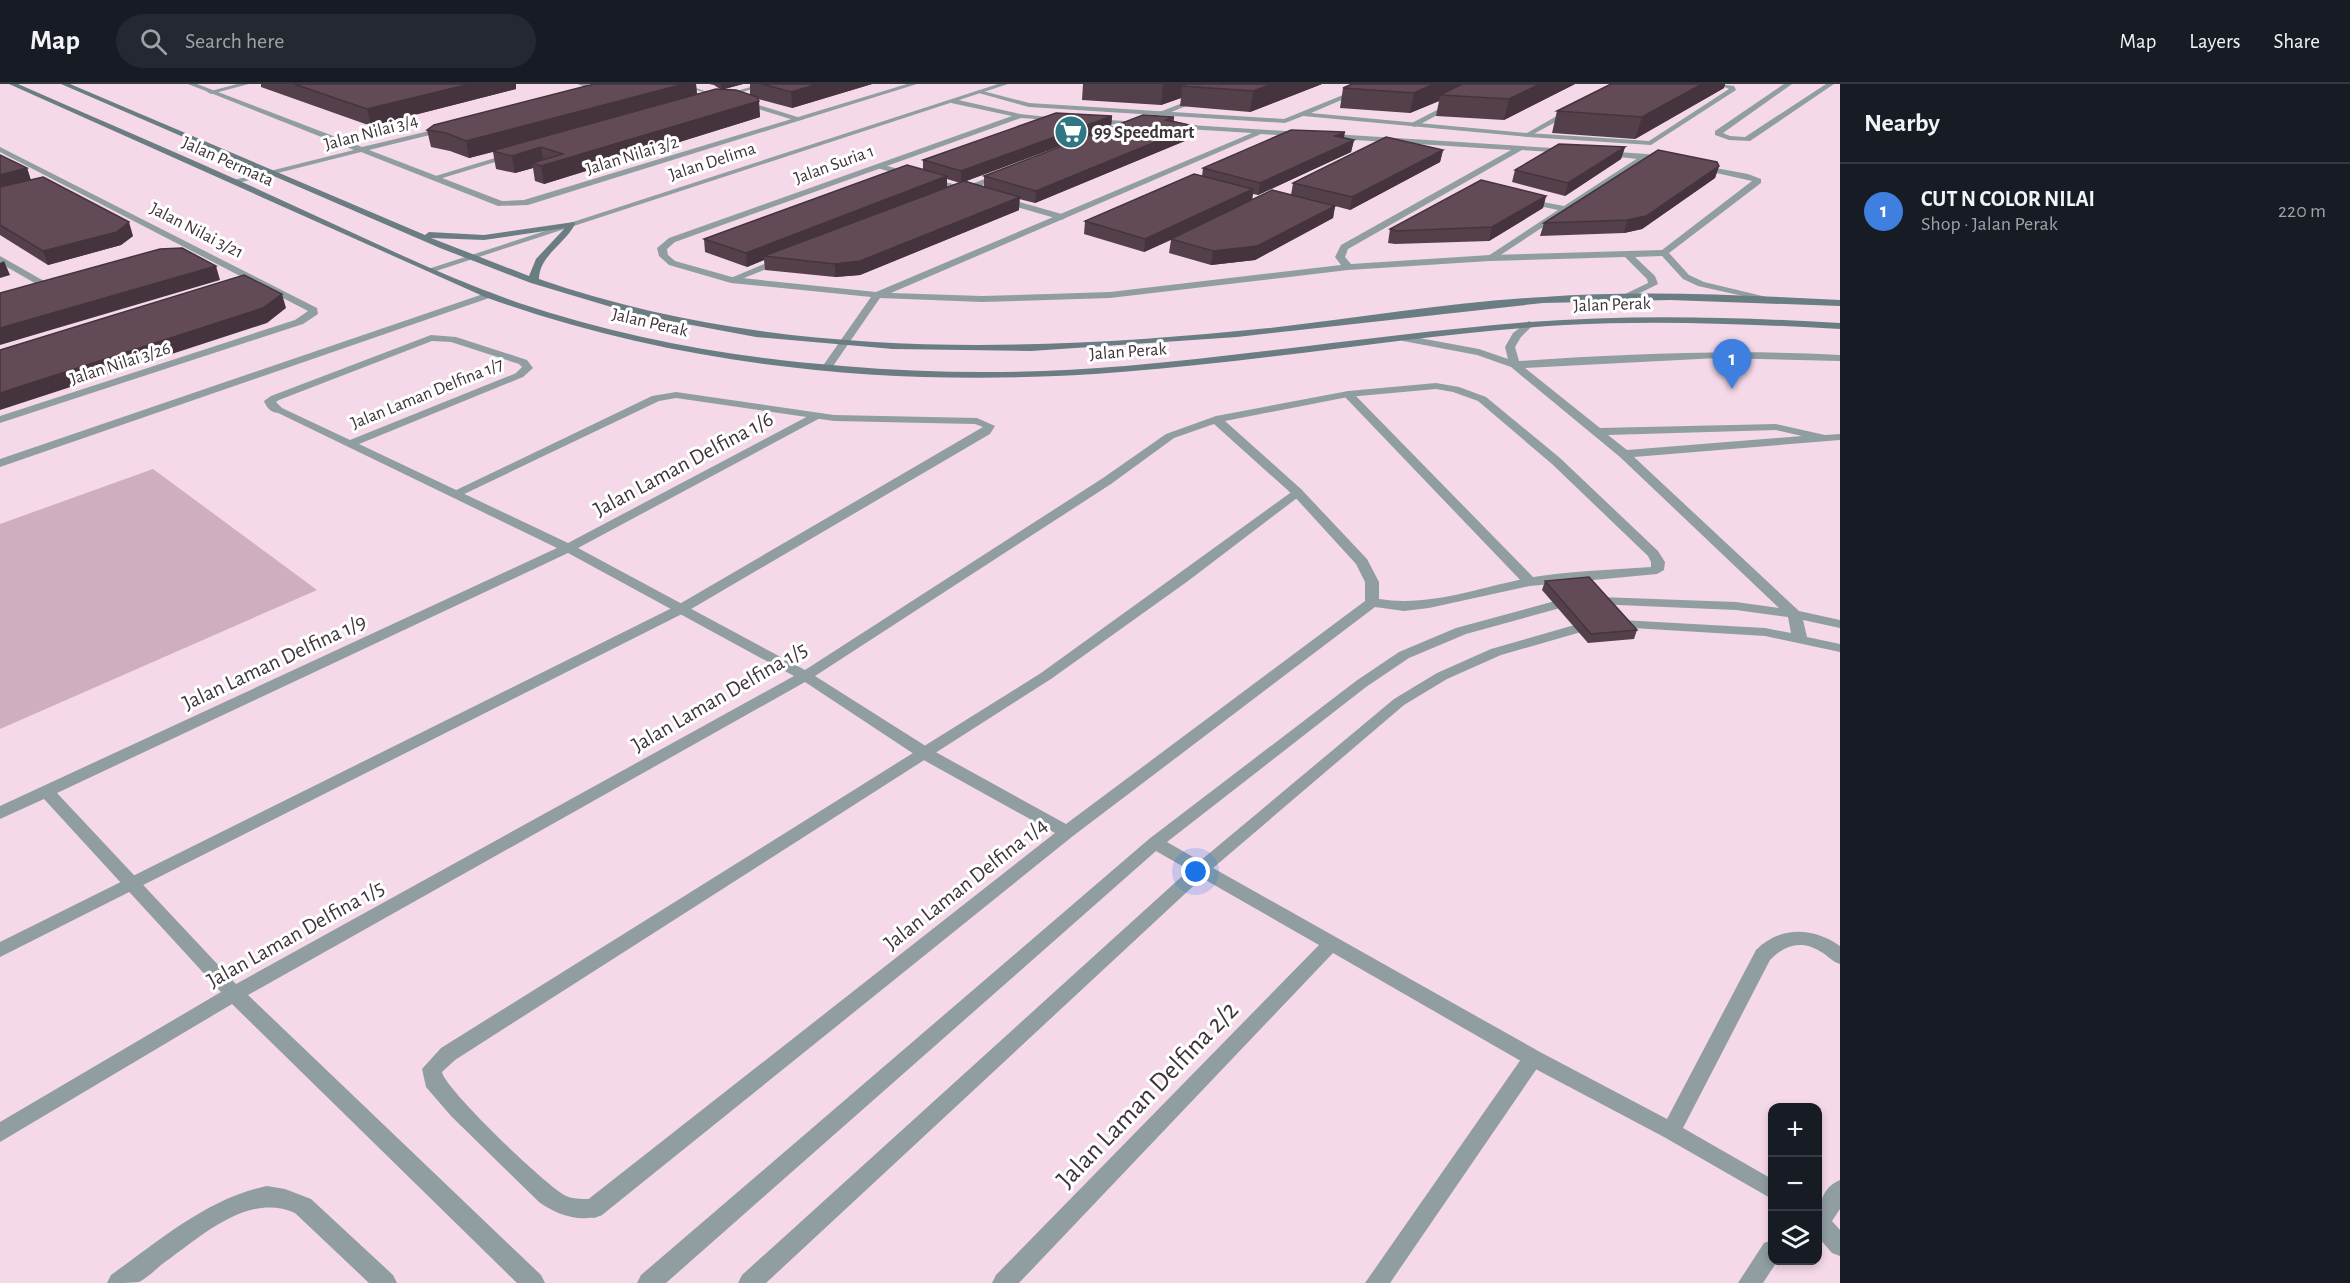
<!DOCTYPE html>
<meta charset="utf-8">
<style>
:root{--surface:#171b24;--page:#242831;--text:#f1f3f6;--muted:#9ea1a6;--line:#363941;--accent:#307684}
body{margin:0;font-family:"Alegreya Sans",sans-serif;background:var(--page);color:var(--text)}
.controls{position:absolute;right:18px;bottom:18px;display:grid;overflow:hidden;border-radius:12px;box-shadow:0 3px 9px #0003}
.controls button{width:54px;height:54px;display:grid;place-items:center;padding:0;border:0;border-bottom:2px solid var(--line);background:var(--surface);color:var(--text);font:30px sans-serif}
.you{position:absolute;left:1196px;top:788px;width:21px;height:21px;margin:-15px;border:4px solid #fff;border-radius:50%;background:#1a73e8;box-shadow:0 0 0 9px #1a73e833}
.badge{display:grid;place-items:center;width:39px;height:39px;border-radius:50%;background:var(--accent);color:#fff;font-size:20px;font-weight:700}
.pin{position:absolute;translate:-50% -50px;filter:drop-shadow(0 2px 3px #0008)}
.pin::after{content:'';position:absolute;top:32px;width:21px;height:18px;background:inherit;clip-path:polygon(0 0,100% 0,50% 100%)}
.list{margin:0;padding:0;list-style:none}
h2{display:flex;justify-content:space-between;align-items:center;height:78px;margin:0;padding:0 24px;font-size:26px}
h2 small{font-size:20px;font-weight:400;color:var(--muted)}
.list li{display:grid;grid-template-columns:39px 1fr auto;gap:18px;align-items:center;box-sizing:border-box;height:96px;padding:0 24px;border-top:2px solid var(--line)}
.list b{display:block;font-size:22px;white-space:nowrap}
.list p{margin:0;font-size:20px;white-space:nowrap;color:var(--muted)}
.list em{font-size:20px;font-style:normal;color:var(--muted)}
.icon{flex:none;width:33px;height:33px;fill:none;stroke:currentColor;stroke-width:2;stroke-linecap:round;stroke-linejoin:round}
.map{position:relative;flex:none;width:1840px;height:1199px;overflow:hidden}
header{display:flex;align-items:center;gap:36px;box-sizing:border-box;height:84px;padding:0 30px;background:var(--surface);border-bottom:2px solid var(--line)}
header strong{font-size:28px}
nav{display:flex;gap:33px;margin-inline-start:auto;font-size:21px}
.search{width:420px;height:54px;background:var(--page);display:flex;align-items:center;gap:15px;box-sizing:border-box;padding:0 21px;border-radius:33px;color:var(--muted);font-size:22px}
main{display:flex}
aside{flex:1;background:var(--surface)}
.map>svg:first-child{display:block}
</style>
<header>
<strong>Map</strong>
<div class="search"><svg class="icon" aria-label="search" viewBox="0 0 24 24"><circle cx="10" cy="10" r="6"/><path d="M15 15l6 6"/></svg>Search here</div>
<nav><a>Map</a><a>Layers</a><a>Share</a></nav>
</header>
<main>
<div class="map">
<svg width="1840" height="1199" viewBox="0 0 1840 1199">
<rect width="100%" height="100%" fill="#f5d9e8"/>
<path fill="#cfaec0" d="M 153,385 L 317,506 L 0,645 L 0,440 Z"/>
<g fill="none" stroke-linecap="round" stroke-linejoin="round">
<g fill="#909ea1" fill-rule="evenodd">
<path d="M 237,0 L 249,0 L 211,10 L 207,8 Z"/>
<path d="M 677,0 C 692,0 708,11 723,10 C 739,8 753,0 769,0 L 729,12 L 804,35 L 797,37 Z"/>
<path d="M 1231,0 L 1240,0 L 1164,31 L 1157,29 Z"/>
<path d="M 1487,0 L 1495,0 L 1415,43 L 1408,41 Z"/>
<path d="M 1718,0 L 1734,2 L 1736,6 L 1651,61 L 1528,53 L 1524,51 L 1528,49 L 1649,57 L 1729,5 Z"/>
<path d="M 508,70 L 515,72 L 436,96 L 429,94 Z"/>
<path d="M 1644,70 L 1651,72 L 1493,176 L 1485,174 L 1558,126 L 1521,118 L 1521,114 L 1564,122 Z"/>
<path d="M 880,80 L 964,103 L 1000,89 L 1007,91 L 973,105 L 973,109 L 958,111 L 954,108 L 956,106 L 877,84 L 876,82 Z"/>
<path d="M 1002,113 L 1065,131 L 1066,133 L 1062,136 L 999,118 L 998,116 Z"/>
<path d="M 0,172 L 44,197 L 46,199 L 38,201 L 0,179 Z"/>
<path d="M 781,173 L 786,176 L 784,178 L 734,198 L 726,196 Z"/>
<path d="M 489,208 L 492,209 L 492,213 L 0,383 L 0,375 Z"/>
<path d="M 431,251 L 456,253 L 527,276 L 533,284 L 523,293 L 515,293 L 514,291 L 522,283 L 519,280 L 451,258 L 432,257 L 279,316 L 276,318 L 284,326 L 282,328 C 273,331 267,325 264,317 L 271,312 Z"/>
<path d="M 1348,307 L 1352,308 L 1535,495 L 1537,498 L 1535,501 L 1525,501 L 1344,312 L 1342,310 Z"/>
<path d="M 676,308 L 834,331 L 977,334 L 995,342 L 990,350 L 686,528 L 0,873 L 0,858 L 676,522 L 983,343 L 975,340 L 834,337 L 676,314 L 659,317 L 460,412 L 456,413 L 450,409 L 652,312 Z"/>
<path d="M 1297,404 L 1301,405 L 1303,408 L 1301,411 L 1188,497 L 1051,595 L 455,976 L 442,988 C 444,1004 547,1103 566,1112 C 577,1117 590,1113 602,1117 L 605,1124 L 602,1131 C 580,1139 557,1131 539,1118 L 451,1032 L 426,1003 L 422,985 L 441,964 L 1041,589 Z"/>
<path d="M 1533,966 L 1540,968 L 1543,974 L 1540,980 L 1390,1199 L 1365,1199 L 1526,968 Z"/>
<path d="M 267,1102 L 285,1105 L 311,1115 L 393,1191 L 397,1199 L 369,1199 L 295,1129 C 248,1107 198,1155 161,1181 C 154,1187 147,1194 139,1198 C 131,1199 116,1199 107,1199 L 111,1191 C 159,1157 208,1114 267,1102 Z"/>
</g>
<g fill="#909ea1" fill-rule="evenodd">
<path d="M 188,0 L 197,0 L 362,63 L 450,42 L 450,46 L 369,66 L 502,117 L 524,116 L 907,0 L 917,0 L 528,121 L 498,122 L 361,68 L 234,100 L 234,96 L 354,66 Z"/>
<path d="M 577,0 L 587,0 L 600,5 L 597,7 Z"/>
<path d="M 1370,0 L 1379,0 L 1311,29 L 1527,49 L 1569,25 L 1576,27 L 1528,53 L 1303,32 L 1285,39 L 1029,23 L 975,8 L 979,6 L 1029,19 L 1284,35 Z"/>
<path d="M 1784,0 L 1792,0 L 1723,49 L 1730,52 L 1745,53 L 1826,0 L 1834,0 L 1750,57 L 1729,56 L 1715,51 L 1715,47 Z"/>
<path d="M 954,15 L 1020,30 L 1067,35 L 1063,37 L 1021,34 L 675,158 L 667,165 L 668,171 L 675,177 L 732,193 L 876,208 L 1252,49 L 1171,44 L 1174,40 L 1569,65 L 1573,67 L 1569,69 L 1522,66 L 1348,165 L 1345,173 L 1351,180 L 1490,171 L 1662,166 L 1752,97 L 1694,84 L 1694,80 L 1748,90 L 1761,95 L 1761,99 L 1669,169 L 1689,191 L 1704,198 L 1775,215 L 1770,218 L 1698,202 L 1683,195 L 1662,172 L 1635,173 L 1655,192 L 1658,200 L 1628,215 L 1623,212 L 1625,210 L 1648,199 L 1647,195 L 1625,173 L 1490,177 L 1348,186 L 1110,214 L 982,218 L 880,214 L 831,285 L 827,286 L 822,283 L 871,213 L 731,199 L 669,181 L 659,172 L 657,164 L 669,154 L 1012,32 L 951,19 ZM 1261,50 L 1511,66 L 1341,161 L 1335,173 L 1341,181 L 1110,208 L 982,212 L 891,209 Z"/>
<path d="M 1093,35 L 1141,38 L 1145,40 L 1141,42 L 1090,39 Z"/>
<path d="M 0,63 L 317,224 L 318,230 L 303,240 L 0,339 L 0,332 L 295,236 L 308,227 L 0,68 Z"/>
<path d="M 1602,67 L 1647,70 L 1671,76 L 1667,78 L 1599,71 L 1599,67 Z"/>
<path d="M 1529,237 L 1534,240 L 1521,253 L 1515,263 L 1519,277 C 1626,270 1733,265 1840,271 L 1840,277 L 1718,274 L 1525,284 L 1600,344 L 1776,340 L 1825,351 L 1840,350 L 1840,356 L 1634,373 L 1799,527 L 1840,536 L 1840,544 L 1803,536 L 1807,553 L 1840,560 L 1840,568 L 1765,552 L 1616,543 L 1614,540 L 1616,537 L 1621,536 L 1765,544 L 1791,549 L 1788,533 L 1736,526 L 1595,520 L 1593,517 L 1600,513 L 1736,518 L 1779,524 L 1620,373 L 1511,283 L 1477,271 L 1403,257 L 1398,254 L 1403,251 L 1479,265 L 1508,275 L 1505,263 L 1513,249 ZM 1776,346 L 1802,352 L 1627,366 L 1608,351 Z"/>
<path d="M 519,288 L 524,291 L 523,293 L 359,360 L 568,459 L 814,329 L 822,329 L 822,333 L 578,464 L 805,586 L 1103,394 L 1166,350 L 1216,332 L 1348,307 L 1436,299 L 1459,303 L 1486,313 L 1560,374 L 1658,467 L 1665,478 L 1664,486 L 1657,490 L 1530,502 L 1429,524 L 1404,527 L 1375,523 L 1073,752 L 602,1131 L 594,1134 L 586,1131 L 583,1124 L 586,1117 L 1055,749 L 920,674 L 805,598 L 248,911 L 541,1191 L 545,1199 L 517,1199 L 232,920 L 0,1058 L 0,1038 L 221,908 L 44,715 L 0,735 L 0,722 L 557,464 L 272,326 L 278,323 L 282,324 L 350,356 ZM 1436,305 L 1453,308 L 1478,317 L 1552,380 L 1648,472 L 1651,478 L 1651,483 C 1610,486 1567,487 1527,494 C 1478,504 1429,523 1379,515 L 1379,498 L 1367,475 L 1301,405 L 1225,337 L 1348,313 ZM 1214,340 L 1293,411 L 1356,480 L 1365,498 L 1365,517 L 1066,740 L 932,666 L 815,592 L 1111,400 L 1174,354 ZM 568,469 L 794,592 L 236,900 L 57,709 Z"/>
<path d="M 1555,517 L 1560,518 L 1562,521 L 1560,524 L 1466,550 L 1409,574 L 1366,603 L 1167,758 L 1200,777 L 1394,615 L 1437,589 L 1491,565 L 1571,542 L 1581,542 L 1583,545 L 1581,548 L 1501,571 L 1447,595 L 1404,621 L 1213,784 L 1540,968 L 1667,1035 L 1756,866 C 1780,842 1813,843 1840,862 L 1840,880 C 1833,878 1829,873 1823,869 C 1804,856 1786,859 1770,876 L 1683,1044 L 1772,1095 L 1772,1115 L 1664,1053 L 1526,980 L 1333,869 L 1019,1199 L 992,1199 L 996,1191 L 1319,861 L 1202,794 L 766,1199 L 738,1199 L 742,1191 L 1189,786 L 1156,767 L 666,1199 L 637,1199 L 641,1191 L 1149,755 L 1356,597 L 1399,568 L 1456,544 Z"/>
<path d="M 1840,1096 L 1840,1125 L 1832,1137 L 1840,1146 L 1840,1172 L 1832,1169 L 1818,1153 C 1818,1132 1817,1105 1840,1096 Z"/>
<path d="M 1772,1156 L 1772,1176 L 1778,1176 L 1763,1199 L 1738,1199 L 1764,1159 Z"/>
</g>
<path fill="#909ea1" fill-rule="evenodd" d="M 998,0 L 1008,0 L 433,188 L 425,186 Z"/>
<g fill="#697d82" fill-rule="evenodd">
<path d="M 9,0 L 18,0 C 104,38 191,74 277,114 C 357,150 436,190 519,219 C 623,254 734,274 843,282 C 937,290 1032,290 1125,282 C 1260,270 1394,249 1529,238 C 1633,230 1736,233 1840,239 L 1840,245 C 1749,240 1657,236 1565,241 C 1417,250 1270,277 1121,288 C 907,305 688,286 485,213 Z"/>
<path d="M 61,0 L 70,0 L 425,151 L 429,148 L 484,151 L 574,138 L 575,140 C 565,160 539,172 539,195 C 772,276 1026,269 1269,244 C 1361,234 1452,218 1544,213 C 1642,206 1741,211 1840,216 L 1840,222 L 1670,216 L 1543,219 L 1237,253 L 1031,267 L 893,265 L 756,253 L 638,231 L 531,199 L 440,164 ZM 565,144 L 536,175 L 529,192 L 431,154 L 484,156 Z"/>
</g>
</g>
<g fill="#54404b" fill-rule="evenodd">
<path d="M 261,0 L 516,0 L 516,5 L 371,42 L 261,3 Z"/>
<path d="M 696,0 L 697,10 L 720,5 L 714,1 L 709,0 L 743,0 L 724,5 L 750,11 L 750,0 L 872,0 L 792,24 L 758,15 L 760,33 L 544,100 L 535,97 L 533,84 L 515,89 L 496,85 L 493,68 L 469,74 L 450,67 L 431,63 L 427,46 Z"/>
<path d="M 1083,0 L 1322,0 L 1250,28 L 1180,22 L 1181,14 L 1161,21 L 1082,16 Z"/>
<path d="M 1352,0 L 1575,0 L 1504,36 L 1436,32 L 1439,17 L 1410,29 L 1340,24 L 1343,4 Z"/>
<path d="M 1611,0 L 1725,0 L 1724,4 L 1635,55 L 1552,49 L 1557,27 Z"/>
<path d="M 1112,32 L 1111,43 L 966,97 L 984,103 L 984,92 L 1174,33 L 1174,37 L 1194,42 L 1192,54 L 1035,119 L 1019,115 L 1019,126 L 860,191 L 835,193 L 765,186 L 764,176 L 747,183 L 705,168 L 704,155 L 923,85 L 923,76 ZM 947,95 L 960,99 L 947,103 Z"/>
<path d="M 1344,54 L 1354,56 L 1351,68 L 1258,111 L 1253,110 L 1252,116 L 1291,111 L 1293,99 L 1443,66 L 1440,78 L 1350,126 L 1335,122 L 1333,134 L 1255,176 L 1211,181 L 1169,169 L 1171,156 L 1144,168 L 1084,150 L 1085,137 L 1202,92 L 1203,84 Z"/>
<path d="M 1625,63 L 1621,75 L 1565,112 L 1512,98 L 1515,86 Z"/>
<path d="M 0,71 L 27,84 L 31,96 L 133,152 L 121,161 L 48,181 L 0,151 Z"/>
<path d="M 1719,82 L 1715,94 L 1642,145 L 1624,149 L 1540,152 L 1544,139 Z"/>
<path d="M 1546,112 L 1543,124 L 1489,157 L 1395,160 L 1388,159 L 1390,145 Z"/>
<path d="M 1545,497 L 1637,546 L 1634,555 L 1588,559 L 1542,506 Z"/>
</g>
<g fill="#45343d">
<path d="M 470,0 L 516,0 L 516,5 L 371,42 L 367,25 Z"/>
<path d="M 684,0 L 696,0 L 697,13 L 469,74 L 466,57 Z"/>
<path d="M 721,0 L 743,0 L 721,6 Z"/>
<path d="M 818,0 L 872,0 L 792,24 L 791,8 Z"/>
<path d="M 1165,0 L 1223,0 L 1182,2 L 1181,14 L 1161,21 L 1163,1 Z"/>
<path d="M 1272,0 L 1322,0 L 1250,28 L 1253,7 Z"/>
<path d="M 1434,0 L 1475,0 L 1440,11 L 1439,17 L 1410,29 L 1414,9 Z"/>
<path d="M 1540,0 L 1575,0 L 1504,36 L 1509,15 Z"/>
<path d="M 1702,0 L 1725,0 L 1724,4 L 1635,55 L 1642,33 Z"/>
<path d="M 759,17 L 760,33 L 544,100 L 541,82 Z"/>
<path d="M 1112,32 L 1111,43 L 961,99 L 961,87 Z"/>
<path d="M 1194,42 L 1192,54 L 1035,119 L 1036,107 Z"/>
<path d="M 1345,48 L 1343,59 L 1335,52 Z"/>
<path d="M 1354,56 L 1351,68 L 1258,111 L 1260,99 Z"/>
<path d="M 541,63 L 544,81 L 532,79 L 533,84 L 515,89 L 512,72 Z"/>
<path d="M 1625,63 L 1621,75 L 1565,112 L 1568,99 Z"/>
<path d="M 1443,66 L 1440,78 L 1350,126 L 1352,113 Z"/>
<path d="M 1719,82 L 1715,94 L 1642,145 L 1624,149 L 1627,136 Z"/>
<path d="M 27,84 L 31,97 L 0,104 L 0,91 Z"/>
<path d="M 947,92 L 947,105 L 764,172 L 764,176 L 747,183 L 746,169 Z"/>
<path d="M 1253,105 L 1252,118 L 1144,168 L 1145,155 Z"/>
<path d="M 1546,112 L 1543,124 L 1489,157 L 1492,143 Z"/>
<path d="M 1020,113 L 1019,126 L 860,191 L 835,193 L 835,180 Z"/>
<path d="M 1335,122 L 1333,134 L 1255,176 L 1211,181 L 1213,167 Z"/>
<path d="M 129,138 L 133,152 L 121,161 L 48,181 L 43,167 Z"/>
<path d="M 4,177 L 10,191 L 0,194 L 0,179 Z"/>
<path d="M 216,182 L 220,196 L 0,261 L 0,244 Z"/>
<path d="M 282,210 L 286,224 L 267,239 L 0,326 L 0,309 Z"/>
</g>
<g fill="#624b57" stroke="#45343d" stroke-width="1.5">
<path d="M 294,0 L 470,0 L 367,25 Z"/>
<path d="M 594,0 L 684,0 L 466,57 L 446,49 L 427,46 L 434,41 Z"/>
<path d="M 762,0 L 818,0 L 791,8 Z"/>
<path d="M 1188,0 L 1272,0 L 1253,7 L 1182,2 Z"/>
<path d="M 1352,0 L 1434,0 L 1414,9 L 1343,4 Z"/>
<path d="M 1462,0 L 1540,0 L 1509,15 L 1440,11 Z"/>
<path d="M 1611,0 L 1702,0 L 1642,33 L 1557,27 Z"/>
<path d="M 716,5 L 736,6 L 757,13 L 759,17 L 541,82 L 532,79 L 563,70 L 541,63 L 512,72 L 492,67 Z"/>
<path d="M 1056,29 L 1112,32 L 961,87 L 923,76 Z"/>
<path d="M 1143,31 L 1174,33 L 1166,36 L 1194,42 L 1036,107 L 984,92 Z"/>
<path d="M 1291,46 L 1345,48 L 1335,52 L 1354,56 L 1260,99 L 1203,84 Z"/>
<path d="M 1386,53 L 1443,66 L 1352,113 L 1293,99 Z"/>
<path d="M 1559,60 L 1625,63 L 1568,99 L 1515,86 Z"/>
<path d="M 1658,66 L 1717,78 L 1719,82 L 1646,132 L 1627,136 L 1544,139 Z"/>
<path d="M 0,71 L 27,84 L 0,91 Z"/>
<path d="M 907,81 L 947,92 L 746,169 L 704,155 Z"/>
<path d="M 1194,90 L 1253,105 L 1145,155 L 1085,137 Z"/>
<path d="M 43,93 L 129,138 L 117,148 L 43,167 L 0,141 L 0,103 Z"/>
<path d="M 1481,96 L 1546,112 L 1492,143 L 1397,147 L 1390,145 Z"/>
<path d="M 964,97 L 1020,113 L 860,177 L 835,180 L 764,172 Z"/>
<path d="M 1272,106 L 1335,122 L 1257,162 L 1213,167 L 1171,155 Z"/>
<path d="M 182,164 L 216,182 L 0,244 L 0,209 L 160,165 Z"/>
<path d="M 244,191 L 282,210 L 263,224 L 0,309 L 0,266 Z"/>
<path d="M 1589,493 L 1637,546 L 1591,550 L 1545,497 Z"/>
</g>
<defs>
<g id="supermarket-disc" transform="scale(1.725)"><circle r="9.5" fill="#307684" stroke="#fff"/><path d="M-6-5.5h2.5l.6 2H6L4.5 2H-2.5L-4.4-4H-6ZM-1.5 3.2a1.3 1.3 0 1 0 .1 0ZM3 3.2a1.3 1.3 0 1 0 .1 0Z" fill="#fff"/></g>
</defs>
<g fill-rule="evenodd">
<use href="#supermarket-disc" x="1071" y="48"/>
</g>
<g text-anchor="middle" stroke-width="6" stroke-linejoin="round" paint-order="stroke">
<g font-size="18" fill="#3f343a" stroke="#fff">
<text transform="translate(371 48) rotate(-15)" y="6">Jalan Nilai 3/4</text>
<text transform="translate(632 71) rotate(-17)" y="6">Jalan Nilai 3/2</text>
<text transform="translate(228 77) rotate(24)" y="6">Jalan Permata</text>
<text transform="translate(712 77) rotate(-18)" y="6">Jalan Delima</text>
<text transform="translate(834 80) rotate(-20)" y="6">Jalan Suria 1</text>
<text transform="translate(197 146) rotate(27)" y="6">Jalan Nilai 3/21</text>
<text transform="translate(1612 220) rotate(-2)" y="6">Jalan Perak</text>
<text transform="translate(650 238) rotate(13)" y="6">Jalan Perak</text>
<text transform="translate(1128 267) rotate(-4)" y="6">Jalan Perak</text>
<text transform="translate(120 279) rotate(-18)" y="6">Jalan Nilai 3/26</text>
<text transform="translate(427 309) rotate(-22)" y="6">Jalan Laman Delfina 1/7</text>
</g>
<g font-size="18" font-weight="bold" fill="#3f343a" stroke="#fff" text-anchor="start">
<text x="1094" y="54">99 Speedmart</text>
</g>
<g font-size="22" fill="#3f343a" stroke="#fff">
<text transform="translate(683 379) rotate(-28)" y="8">Jalan Laman Delfina 1/6</text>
<text transform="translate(274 577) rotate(-25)" y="8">Jalan Laman Delfina 1/9</text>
<text transform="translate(719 612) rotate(-30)" y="8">Jalan Laman Delfina 1/5</text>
<text transform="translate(965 799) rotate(-38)" y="8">Jalan Laman Delfina 1/4</text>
<text transform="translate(295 849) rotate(-29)" y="8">Jalan Laman Delfina 1/5</text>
</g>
<g font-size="27" fill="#3f343a" stroke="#fff">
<text transform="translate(1147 1010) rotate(-46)" y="9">Jalan Laman Delfina 2/2</text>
</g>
</g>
</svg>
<div class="controls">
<button>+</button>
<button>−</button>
<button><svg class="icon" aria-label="layers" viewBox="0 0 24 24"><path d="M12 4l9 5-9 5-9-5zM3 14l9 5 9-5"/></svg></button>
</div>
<div class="you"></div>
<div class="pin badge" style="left:1732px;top:305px;background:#3f7fe0">1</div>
</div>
<aside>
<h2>Nearby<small></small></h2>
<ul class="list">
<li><span class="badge" style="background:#3f7fe0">1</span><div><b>CUT N COLOR NILAI</b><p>Shop · Jalan Perak</p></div><em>220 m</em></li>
</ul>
</aside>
</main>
